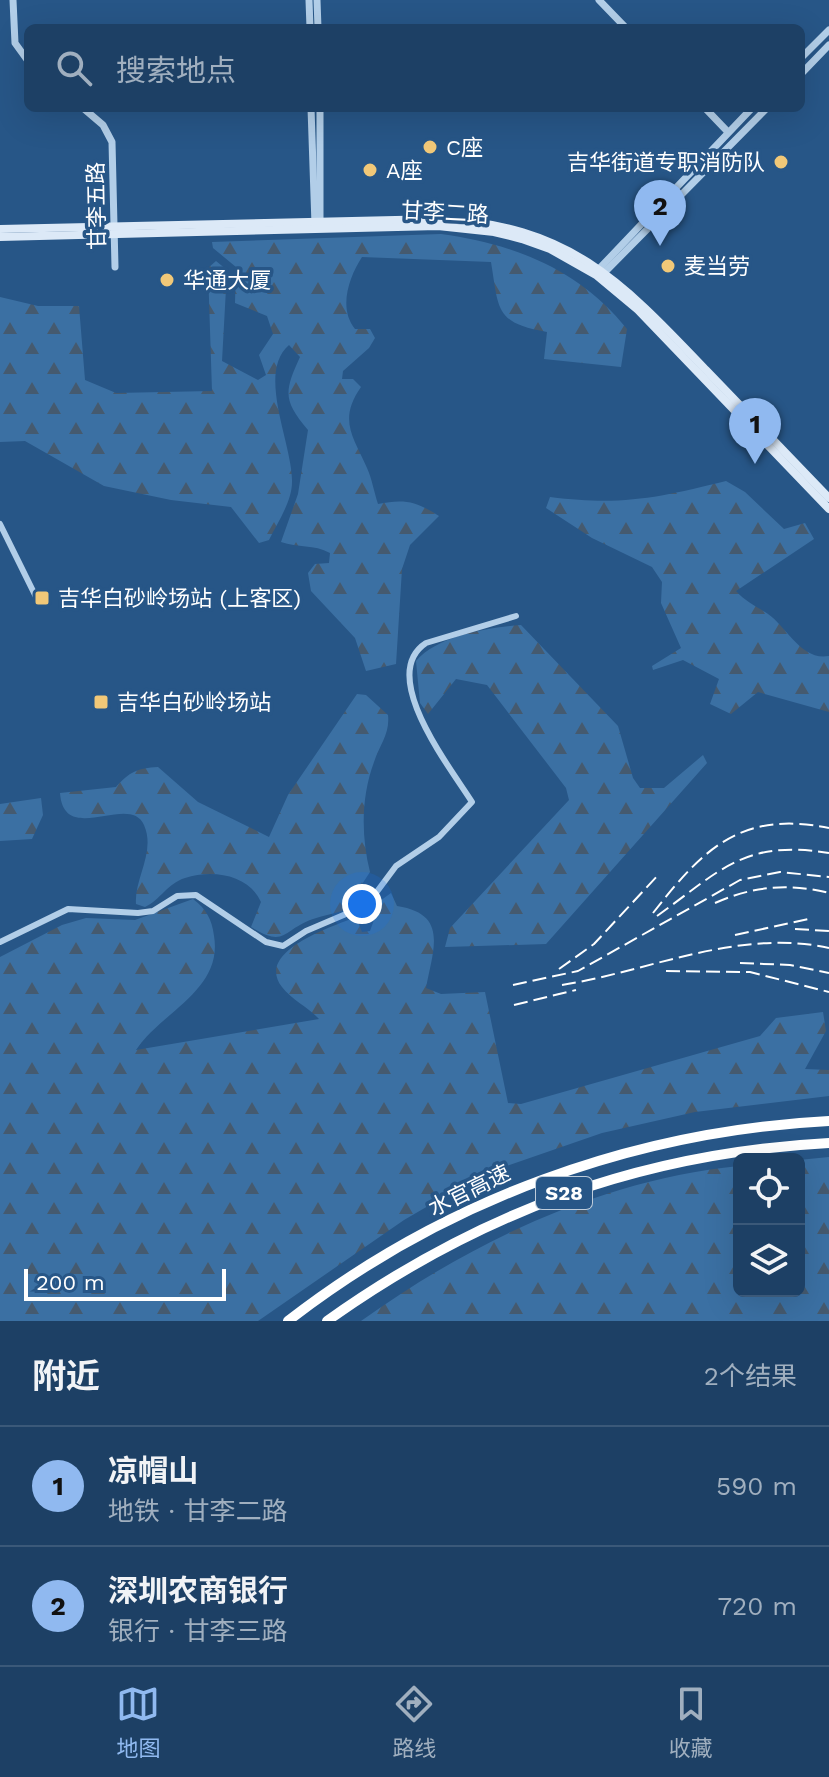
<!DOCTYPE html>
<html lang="zh">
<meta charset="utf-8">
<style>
:root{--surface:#1d4065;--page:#2a4b6e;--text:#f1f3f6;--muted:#a0afbf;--line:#3b5979;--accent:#90b9f0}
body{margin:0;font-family:"Work Sans","Noto Sans SC",sans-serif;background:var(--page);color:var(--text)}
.controls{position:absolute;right:24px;bottom:24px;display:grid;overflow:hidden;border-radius:12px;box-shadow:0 8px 32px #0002}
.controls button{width:72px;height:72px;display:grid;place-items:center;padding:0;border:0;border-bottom:2px solid var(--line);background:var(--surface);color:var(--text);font:40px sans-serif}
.scale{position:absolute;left:24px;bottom:20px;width:202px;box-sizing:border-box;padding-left:8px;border:4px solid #fff;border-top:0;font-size:22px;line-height:28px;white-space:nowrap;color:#fff;-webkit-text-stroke:6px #275687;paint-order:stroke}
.you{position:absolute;left:362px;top:904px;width:28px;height:28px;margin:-20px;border:6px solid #fff;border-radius:50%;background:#1a73e8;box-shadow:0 0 0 12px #1a73e833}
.badge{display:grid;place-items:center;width:52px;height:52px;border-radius:50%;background:var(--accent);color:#111;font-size:26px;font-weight:700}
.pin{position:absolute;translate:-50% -66px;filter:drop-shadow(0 2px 4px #0008)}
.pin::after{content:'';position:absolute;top:42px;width:28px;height:24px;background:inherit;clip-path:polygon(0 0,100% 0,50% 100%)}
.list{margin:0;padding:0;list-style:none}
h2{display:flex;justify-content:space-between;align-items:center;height:104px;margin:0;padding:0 32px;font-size:34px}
h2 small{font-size:26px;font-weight:400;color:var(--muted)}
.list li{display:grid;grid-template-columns:52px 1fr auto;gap:24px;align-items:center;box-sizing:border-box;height:120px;padding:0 32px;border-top:2px solid var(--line)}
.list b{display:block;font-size:30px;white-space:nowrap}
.list p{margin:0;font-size:26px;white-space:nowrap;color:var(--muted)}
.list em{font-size:26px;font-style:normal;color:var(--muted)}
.icon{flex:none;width:44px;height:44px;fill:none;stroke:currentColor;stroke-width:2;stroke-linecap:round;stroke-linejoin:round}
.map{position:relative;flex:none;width:829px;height:1321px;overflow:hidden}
.search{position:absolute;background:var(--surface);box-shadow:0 8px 32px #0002;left:24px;right:24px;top:24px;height:88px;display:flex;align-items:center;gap:20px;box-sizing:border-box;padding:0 28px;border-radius:12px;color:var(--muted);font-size:30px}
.sheet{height:344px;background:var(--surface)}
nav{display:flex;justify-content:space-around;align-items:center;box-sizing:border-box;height:112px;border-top:2px solid var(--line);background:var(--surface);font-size:22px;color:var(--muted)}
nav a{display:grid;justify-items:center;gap:4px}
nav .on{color:var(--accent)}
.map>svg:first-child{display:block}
</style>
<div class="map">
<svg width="829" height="1321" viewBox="0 0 829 1321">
<defs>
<pattern id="forest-firs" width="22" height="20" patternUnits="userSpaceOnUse" patternTransform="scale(2)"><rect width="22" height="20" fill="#3b70a3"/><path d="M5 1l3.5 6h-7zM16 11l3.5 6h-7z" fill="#455a6f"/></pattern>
</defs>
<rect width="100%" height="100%" fill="#275687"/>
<g fill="url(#forest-firs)">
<path d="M 441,234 C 515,244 580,270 627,329 L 621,367 L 544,359 L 547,332 C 495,323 499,310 491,262 L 362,257 C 349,277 338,308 355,329 L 370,329 L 375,338 L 369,348 L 343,371 L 342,379 L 353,379 L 361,387 C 338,420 353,436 367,468 C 372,479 374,492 378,504 C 404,499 416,501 439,516 L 410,545 L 402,569 L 396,664 L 366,671 L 355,638 L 311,591 L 308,573 L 315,564 L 329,563 L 330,553 C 314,544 298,548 281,542 L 298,494 L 308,430 C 283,400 284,392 300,357 L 289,345 C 256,373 293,445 292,482 C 292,502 277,523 269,540 L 259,543 L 231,507 L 171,500 L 104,486 L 25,441 L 0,442 L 0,297 L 38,306 L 79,306 L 85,380 L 116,393 L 212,391 L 208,268 L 216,261 L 227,270 L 222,361 L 258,380 L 266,375 L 259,355 L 273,334 L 267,316 L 235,303 L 236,267 L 213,248 L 212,242 Z"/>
<path d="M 726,481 L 745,492 L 784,529 L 805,523 L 814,539 L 736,591 C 746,602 756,606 768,614 C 787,627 801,661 829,656 L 829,712 L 758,692 L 731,714 L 710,704 L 719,679 L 683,660 L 653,670 L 652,666 L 681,648 L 661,603 L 662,582 L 652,567 L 592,538 L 546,508 L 550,497 C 621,506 658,498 726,481 Z"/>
<path d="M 521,625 L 618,726 L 633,778 L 640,788 L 664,788 L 703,755 L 707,763 L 546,944 L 445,947 L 450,928 L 569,800 L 566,788 L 487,685 L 456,679 L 428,714 L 420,703 L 416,661 C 439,635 488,628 521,625 Z"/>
<path d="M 357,694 L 366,695 L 388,715 C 390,734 380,744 374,762 C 361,797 361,836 370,872 L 345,910 C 334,914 324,915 313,919 C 283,929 286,949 251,927 L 261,902 C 249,875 213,869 185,878 C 168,883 160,900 145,907 L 136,904 C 134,879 156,852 144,825 C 130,792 64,847 60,793 L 116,787 C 129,772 138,768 158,767 L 198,802 L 269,837 L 288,795 Z"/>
<path d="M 41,798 L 43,815 L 32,839 L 0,841 L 0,804 Z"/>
<path d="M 391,893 L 397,906 C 449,914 433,949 426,988 L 441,994 L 485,992 L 508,1103 L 521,1104 L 760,1036 L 776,1018 L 823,1012 L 826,1031 L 805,1069 L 829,1070 L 829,1096 L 695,1112 L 602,1133 L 483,1174 L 404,1220 L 258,1321 L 0,1321 L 0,957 L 62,925 L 86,918 L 135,920 L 193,899 C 206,909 212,919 214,936 C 223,990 161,1012 136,1050 L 319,1019 C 309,1008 291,999 282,987 C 254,951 334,926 356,917 L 362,932 L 370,931 L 374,920 L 369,909 Z"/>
<path d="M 829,1157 L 829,1321 L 361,1321 C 473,1241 601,1180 739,1166 L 739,1291 L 799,1291 L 799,1160 Z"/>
</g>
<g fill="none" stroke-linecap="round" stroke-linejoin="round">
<g stroke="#b2cee8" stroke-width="6">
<path d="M 0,524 L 39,603"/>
<path d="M 0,942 L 68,909 L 138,913 L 153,911 L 177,896 L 196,895 L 266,942 L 283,946 L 306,931 L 367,905 L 396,866 L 439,837 L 472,802 C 450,767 377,675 426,643 L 516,616"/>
</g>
<g stroke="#b2cee8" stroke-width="7">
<path d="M 13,0 L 15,43 L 28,61"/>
<path d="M 309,0 L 310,28"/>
<path d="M 317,0 L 318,28"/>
<path d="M 599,0 L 626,28"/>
<path d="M 801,58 L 829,30"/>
<path d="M 801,74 L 829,45"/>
<path d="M 83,108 L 103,125 L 112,142 L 115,267"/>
<path d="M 311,108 L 315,225"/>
<path d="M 320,108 L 320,224"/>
<path d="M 705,108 L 727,131"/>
<path d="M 597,271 L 752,108"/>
<path d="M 598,274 L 605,272 L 767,108"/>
</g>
<g stroke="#dce9f7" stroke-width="8">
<path d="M 0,229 L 439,219 C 569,225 621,281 706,370 C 747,413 788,455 829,498"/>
<path d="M 0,237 L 438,226 L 494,232 L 522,239 L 550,249 L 596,275 L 638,310 L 829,509"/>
</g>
<g stroke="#fff" stroke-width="10">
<path d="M 288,1321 C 444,1200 633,1131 829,1121"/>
<path d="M 327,1321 C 480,1212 641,1153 829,1143"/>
</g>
<g stroke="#fff" stroke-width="2" stroke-dasharray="14 6" stroke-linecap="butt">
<path d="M 715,903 C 753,886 789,883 829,893"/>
<path d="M 653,913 C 703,849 741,810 829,828"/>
<path d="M 657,916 C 720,871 744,839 829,853"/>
<path d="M 795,929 L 829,931"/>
<path d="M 735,935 L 813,918"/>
<path d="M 740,963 L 790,965 L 829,973"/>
<path d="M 559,969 L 594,944 L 660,873"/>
<path d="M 666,971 L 750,972 L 829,992"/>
<path d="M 513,985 L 578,971 L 740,880 L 780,872 L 829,877"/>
<path d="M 562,985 C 650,971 739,928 829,948"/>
<path d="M 514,1005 L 576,990"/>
</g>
</g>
<g fill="#f1c878" stroke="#275687" stroke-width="3">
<circle cx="430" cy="147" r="8"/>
<circle cx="781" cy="162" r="8"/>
<circle cx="370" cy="170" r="8"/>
<circle cx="668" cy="266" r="8"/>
<circle cx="167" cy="280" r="8"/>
<rect x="34" y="590" width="16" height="16" rx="4"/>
<rect x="93" y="694" width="16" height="16" rx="4"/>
</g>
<g text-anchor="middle" stroke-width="7" stroke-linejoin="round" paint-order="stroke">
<rect fill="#275687" stroke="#beccdb" stroke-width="2" x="536" y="1177" width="56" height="32" rx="6"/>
<g font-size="20" font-weight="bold" fill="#fff">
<text x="564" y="1200">S28</text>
</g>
<g font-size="22" fill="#fff" stroke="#275687" text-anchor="start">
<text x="446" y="155">C座</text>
<text x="765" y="170" text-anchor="end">吉华街道专职消防队</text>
<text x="386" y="178">A座</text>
<text x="684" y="274">麦当劳</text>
<text x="183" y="288">华通大厦</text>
<text x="58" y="606">吉华白砂岭场站 (上客区)</text>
<text x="117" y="710">吉华白砂岭场站</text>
</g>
<g font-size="22" fill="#fff" stroke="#275687">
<text transform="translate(96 206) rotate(-91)" y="8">甘李五路</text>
<text transform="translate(445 212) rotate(3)" y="8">甘李二路</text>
<text transform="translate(469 1190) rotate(-26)" y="8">水官高速</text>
</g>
</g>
</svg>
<div class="controls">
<button><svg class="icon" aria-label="locate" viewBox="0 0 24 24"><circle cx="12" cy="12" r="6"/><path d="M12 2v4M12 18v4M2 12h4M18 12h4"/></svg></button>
<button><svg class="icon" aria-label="layers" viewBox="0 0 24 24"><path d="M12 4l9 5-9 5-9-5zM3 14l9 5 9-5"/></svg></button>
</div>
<div class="scale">200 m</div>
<div class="you"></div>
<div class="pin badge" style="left:755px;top:464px">1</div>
<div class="pin badge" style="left:660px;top:246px">2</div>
<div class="search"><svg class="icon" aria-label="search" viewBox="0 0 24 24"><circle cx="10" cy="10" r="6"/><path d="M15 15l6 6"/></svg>搜索地点</div>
</div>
<section class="sheet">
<h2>附近<small>2个结果</small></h2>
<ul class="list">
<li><span class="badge">1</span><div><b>凉帽山</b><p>地铁 · 甘李二路</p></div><em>590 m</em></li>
<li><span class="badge">2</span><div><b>深圳农商银行</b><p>银行 · 甘李三路</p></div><em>720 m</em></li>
</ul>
</section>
<nav>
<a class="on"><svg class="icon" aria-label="map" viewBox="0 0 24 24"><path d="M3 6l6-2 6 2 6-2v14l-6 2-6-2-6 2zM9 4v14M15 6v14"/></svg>地图</a>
<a><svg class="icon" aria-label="directions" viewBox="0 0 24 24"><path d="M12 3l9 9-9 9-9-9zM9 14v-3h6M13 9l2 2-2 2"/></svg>路线</a>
<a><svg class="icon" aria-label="saved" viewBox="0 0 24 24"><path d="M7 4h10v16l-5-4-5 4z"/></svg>收藏</a>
</nav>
